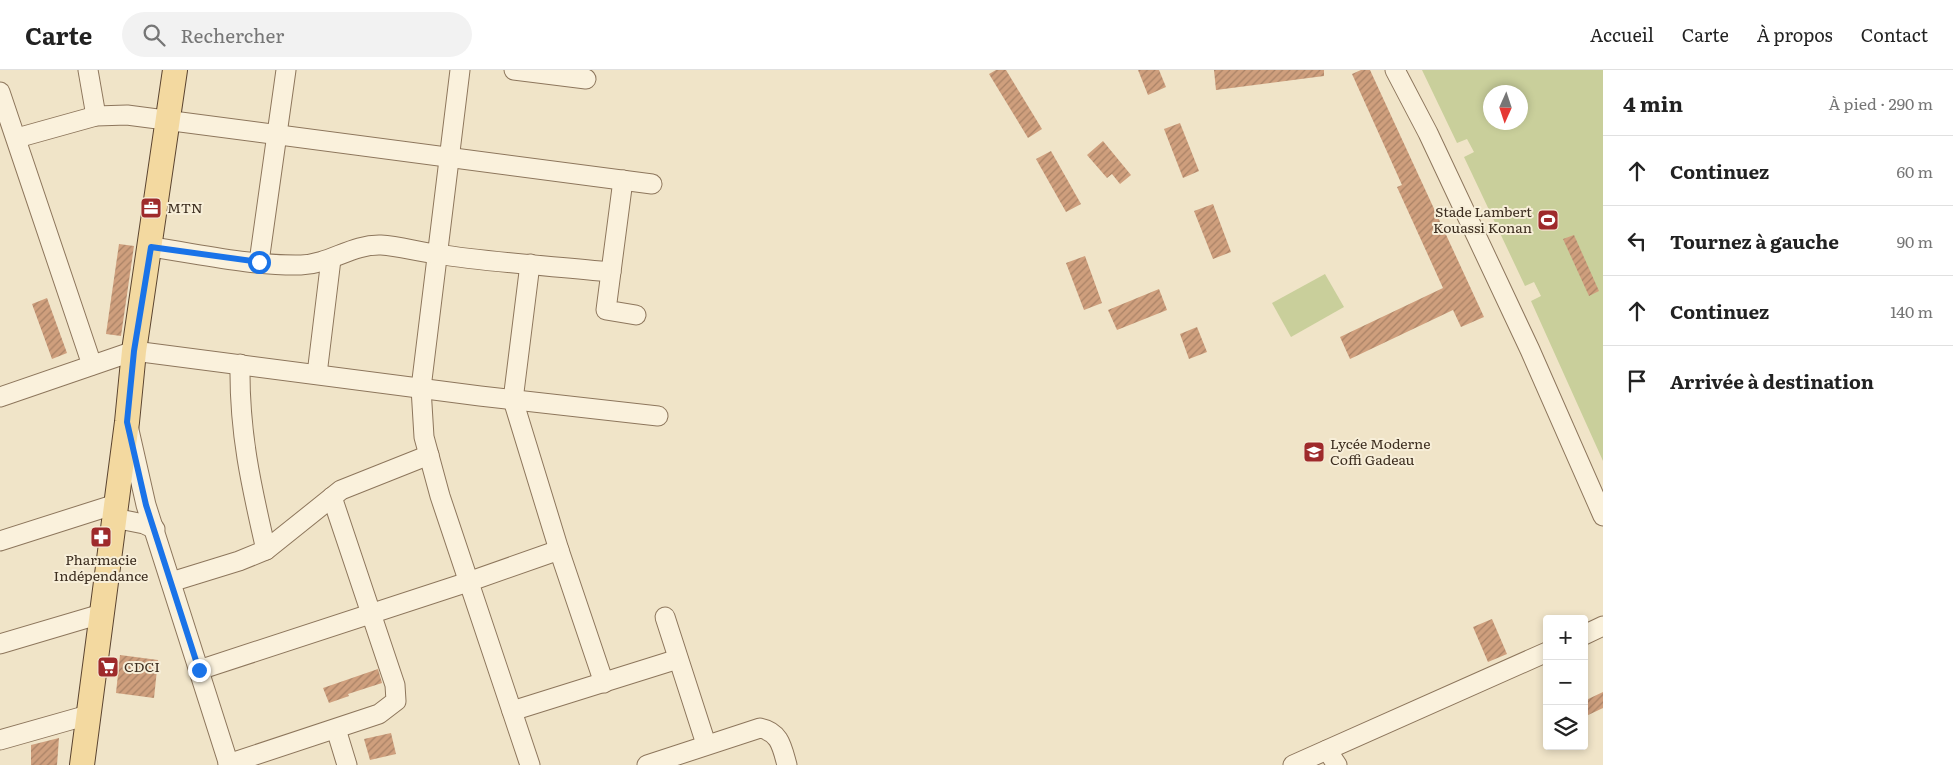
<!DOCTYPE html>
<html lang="fr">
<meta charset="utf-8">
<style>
:root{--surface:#fff;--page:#f2f2f2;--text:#222;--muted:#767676;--line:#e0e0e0}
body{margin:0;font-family:Literata,serif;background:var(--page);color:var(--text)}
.controls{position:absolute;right:15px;bottom:15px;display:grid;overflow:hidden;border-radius:5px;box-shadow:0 2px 8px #0003}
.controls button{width:45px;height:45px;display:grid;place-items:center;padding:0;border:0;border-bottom:1px solid var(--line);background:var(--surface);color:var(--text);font:25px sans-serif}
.compass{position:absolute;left:1483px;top:15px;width:45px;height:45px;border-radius:50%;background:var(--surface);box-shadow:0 2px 8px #0003;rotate:183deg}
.stop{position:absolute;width:15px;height:15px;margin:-11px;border:4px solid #1a73e8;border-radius:50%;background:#fff}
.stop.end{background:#1a73e8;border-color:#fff;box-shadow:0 1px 5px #0008}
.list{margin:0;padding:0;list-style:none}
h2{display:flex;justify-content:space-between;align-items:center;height:65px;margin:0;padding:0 20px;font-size:21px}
h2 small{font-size:16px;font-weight:400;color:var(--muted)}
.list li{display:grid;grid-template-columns:32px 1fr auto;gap:15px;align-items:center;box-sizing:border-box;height:70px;padding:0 20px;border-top:1px solid var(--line)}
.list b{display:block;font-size:19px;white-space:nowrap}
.list em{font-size:16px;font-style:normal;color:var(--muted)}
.icon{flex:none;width:28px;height:28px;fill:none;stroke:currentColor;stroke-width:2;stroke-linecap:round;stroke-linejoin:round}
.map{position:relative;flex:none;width:1603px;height:695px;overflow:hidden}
header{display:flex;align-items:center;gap:30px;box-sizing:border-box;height:70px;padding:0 25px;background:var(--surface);border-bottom:1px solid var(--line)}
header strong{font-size:24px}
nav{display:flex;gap:28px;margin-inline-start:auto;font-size:18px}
.search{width:350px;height:45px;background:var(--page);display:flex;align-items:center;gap:12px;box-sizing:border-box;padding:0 18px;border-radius:28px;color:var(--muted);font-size:19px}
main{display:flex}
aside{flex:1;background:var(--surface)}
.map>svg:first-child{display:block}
</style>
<header>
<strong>Carte</strong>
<div class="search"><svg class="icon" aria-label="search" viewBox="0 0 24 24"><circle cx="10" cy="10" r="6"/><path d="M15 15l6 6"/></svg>Rechercher</div>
<nav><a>Accueil</a><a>Carte</a><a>À propos</a><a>Contact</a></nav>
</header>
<main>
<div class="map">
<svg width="1603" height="695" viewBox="0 0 1603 695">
<defs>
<pattern id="building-hatch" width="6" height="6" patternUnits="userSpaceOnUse" patternTransform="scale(1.25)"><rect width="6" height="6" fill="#cf9f7d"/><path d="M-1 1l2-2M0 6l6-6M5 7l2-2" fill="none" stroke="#a98266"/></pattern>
</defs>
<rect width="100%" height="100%" fill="#f0e4c8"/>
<g fill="#c9cf9b" fill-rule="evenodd">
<path d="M 1422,0 L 1603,0 L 1603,391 L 1531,231 L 1541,226 L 1534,212 L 1525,216 L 1464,87 L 1474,82 L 1467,69 L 1457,73 ZM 1490,22 L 1520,22 L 1520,52 L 1490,52 Z"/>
<path d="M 1325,204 L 1344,237 L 1291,267 L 1272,233 Z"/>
</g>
<g fill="url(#building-hatch)">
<path d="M 996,0 L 1006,0 L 1042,59 L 1028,68 L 989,4 Z"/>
<path d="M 1138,0 L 1159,0 L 1166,17 L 1148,25 Z"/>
<path d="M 1214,0 L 1324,0 L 1324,6 L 1216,20 Z"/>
<path d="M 1361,0 L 1370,0 L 1484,247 L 1461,257 L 1453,240 L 1350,289 L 1340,267 L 1443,218 L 1397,117 L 1402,115 L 1352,4 Z"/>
<path d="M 1180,53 L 1199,101 L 1183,108 L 1164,59 Z"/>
<path d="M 1103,71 L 1131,105 L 1120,114 L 1112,104 L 1107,108 L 1087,85 Z"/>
<path d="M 1051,81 L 1081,134 L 1066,142 L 1036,89 Z"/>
<path d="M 1213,134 L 1231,182 L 1213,189 L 1194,141 Z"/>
<path d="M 1574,165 L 1599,221 L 1589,226 L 1563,169 Z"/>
<path d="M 119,174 L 134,176 L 121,266 L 106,264 Z"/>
<path d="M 1085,186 L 1102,233 L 1084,240 L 1066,193 Z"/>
<path d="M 1159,219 L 1167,240 L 1117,260 L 1108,240 Z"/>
<path d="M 47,228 L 67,283 L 52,289 L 32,234 Z"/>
<path d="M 1197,257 L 1207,282 L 1189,289 L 1180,264 Z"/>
<path d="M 1492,549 L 1507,584 L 1488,592 L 1473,557 Z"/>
<path d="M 120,585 L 158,590 L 154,628 L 116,623 Z"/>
<path d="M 378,599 L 382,613 L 348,624 L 349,626 L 329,633 L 323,618 Z"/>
<path d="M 1603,622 L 1603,638 L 1584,647 L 1584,631 Z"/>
<path d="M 391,663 L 396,684 L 370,690 L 364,669 Z"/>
<path d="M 59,668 L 57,695 L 31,695 L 31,675 Z"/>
</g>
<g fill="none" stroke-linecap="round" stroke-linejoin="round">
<g stroke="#8d765c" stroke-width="21">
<g id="minor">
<path d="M 88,0 L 96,46"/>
<path d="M 460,0 L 421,318 L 424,367 L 440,426 L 530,695"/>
<path d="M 514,0 L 586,9"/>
<path d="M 1395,0 L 1428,63 L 1530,280 L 1603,446"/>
<path d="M 0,22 L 92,295"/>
<path d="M 17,68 L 96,46 L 127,45 L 652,114"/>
<path d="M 623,110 L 606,240 L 636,245"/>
<path d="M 151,177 C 200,184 251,196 301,195 C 330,194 352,174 381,175 C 400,176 418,182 437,184 C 494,193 553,196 611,202"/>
<path d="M 259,192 L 286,0"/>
<path d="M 530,194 L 513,330 L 559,480 L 604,613"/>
<path d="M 240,294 C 239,362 251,415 266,480"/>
<path d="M 317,304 L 331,189"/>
<path d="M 0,327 L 134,281 L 480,326 L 658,346"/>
<path d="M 129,360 L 146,435 L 229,695"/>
<path d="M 114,448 L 144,454 L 155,459"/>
<path d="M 0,471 L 116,434"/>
<path d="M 171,512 L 239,491 L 266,480 L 341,420 L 429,385"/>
<path d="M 665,547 L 706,674"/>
<path d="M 1584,565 L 1603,556"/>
<path d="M 0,574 L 101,544"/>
<path d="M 199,600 L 468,512 L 559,480"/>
<path d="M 512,641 L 678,589"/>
<path d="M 336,659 L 347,695"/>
<path d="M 0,670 L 88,645"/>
<path d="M 1327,680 L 1337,695"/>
<path d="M 228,694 L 379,644 L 396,631 L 395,615 L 332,427"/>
<path d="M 647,695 L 760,658 C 780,662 782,677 787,695"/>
<path d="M 1293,695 L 1547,582"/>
</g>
</g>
<g stroke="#5b4430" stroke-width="26">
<path id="major" d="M 82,695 L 127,352 L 134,281 L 175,0"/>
</g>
<use href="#minor" stroke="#faf1dc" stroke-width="19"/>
<use href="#major" stroke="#f3d9a0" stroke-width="24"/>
</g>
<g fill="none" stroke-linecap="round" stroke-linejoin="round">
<path stroke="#1a73e8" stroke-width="6" d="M 199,600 L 146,435 L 127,352 L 134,281 L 151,177 L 259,192"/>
</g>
<defs>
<g id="office-square" transform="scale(1.125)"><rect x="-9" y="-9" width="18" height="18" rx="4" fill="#9e2a2b" stroke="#f7eed8"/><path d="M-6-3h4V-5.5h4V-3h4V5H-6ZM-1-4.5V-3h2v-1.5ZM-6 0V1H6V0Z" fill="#fff"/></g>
<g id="stadium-square" transform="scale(1.125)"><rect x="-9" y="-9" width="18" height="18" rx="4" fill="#9e2a2b" stroke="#f7eed8"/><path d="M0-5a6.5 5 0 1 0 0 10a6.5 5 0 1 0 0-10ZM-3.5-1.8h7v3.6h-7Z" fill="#fff"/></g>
<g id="school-square" transform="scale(1.125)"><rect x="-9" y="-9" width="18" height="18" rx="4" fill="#9e2a2b" stroke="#f7eed8"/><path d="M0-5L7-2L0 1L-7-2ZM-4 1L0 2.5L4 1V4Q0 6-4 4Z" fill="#fff"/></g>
<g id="pharmacy-square" transform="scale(1.125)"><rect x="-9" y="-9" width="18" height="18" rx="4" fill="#9e2a2b" stroke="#f7eed8"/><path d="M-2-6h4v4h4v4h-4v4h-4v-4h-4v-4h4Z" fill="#fff"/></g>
<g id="supermarket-square" transform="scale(1.125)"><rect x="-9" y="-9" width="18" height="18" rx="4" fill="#9e2a2b" stroke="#f7eed8"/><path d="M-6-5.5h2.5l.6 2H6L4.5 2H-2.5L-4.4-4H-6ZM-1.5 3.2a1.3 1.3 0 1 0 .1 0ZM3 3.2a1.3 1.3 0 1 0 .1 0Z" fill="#fff"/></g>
</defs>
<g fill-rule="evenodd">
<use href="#office-square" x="151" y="138"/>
<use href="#stadium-square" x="1548" y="150"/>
<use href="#school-square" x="1314" y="382"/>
<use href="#pharmacy-square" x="101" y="467"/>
<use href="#supermarket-square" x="108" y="597"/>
</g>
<g text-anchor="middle" stroke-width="4" stroke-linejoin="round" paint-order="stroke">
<g font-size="14" fill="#3d2e20" stroke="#f7eed8" text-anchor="start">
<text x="167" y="143">MTN</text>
<text x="1532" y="147" text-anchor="end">Stade Lambert<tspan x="1532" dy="16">Kouassi Konan</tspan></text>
<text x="1330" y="379">Lycée Moderne<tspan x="1330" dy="16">Coffi Gadeau</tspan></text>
<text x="101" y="495" text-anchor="middle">Pharmacie<tspan x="101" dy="16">Indépendance</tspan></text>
<text x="124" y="602">CDCI</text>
</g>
</g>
</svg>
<div class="controls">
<button>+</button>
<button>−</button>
<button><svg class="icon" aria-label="layers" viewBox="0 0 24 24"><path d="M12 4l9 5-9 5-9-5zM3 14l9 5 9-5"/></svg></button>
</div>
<svg class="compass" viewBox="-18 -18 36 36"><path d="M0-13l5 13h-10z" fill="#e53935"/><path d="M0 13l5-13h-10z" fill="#767676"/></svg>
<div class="stop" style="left:259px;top:192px"></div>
<div class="stop end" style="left:199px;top:600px"></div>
</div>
<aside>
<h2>4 min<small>À pied · 290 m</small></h2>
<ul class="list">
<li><svg class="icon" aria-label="ahead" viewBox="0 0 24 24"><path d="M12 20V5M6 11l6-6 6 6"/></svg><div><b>Continuez</b></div><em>60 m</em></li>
<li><svg class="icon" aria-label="left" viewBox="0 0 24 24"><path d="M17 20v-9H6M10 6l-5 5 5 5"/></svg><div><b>Tournez à gauche</b></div><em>90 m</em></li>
<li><svg class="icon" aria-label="ahead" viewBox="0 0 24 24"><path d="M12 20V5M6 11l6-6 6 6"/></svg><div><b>Continuez</b></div><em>140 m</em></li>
<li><svg class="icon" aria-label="arrive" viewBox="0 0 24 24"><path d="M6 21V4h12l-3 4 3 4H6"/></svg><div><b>Arrivée à destination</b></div></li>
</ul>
</aside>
</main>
